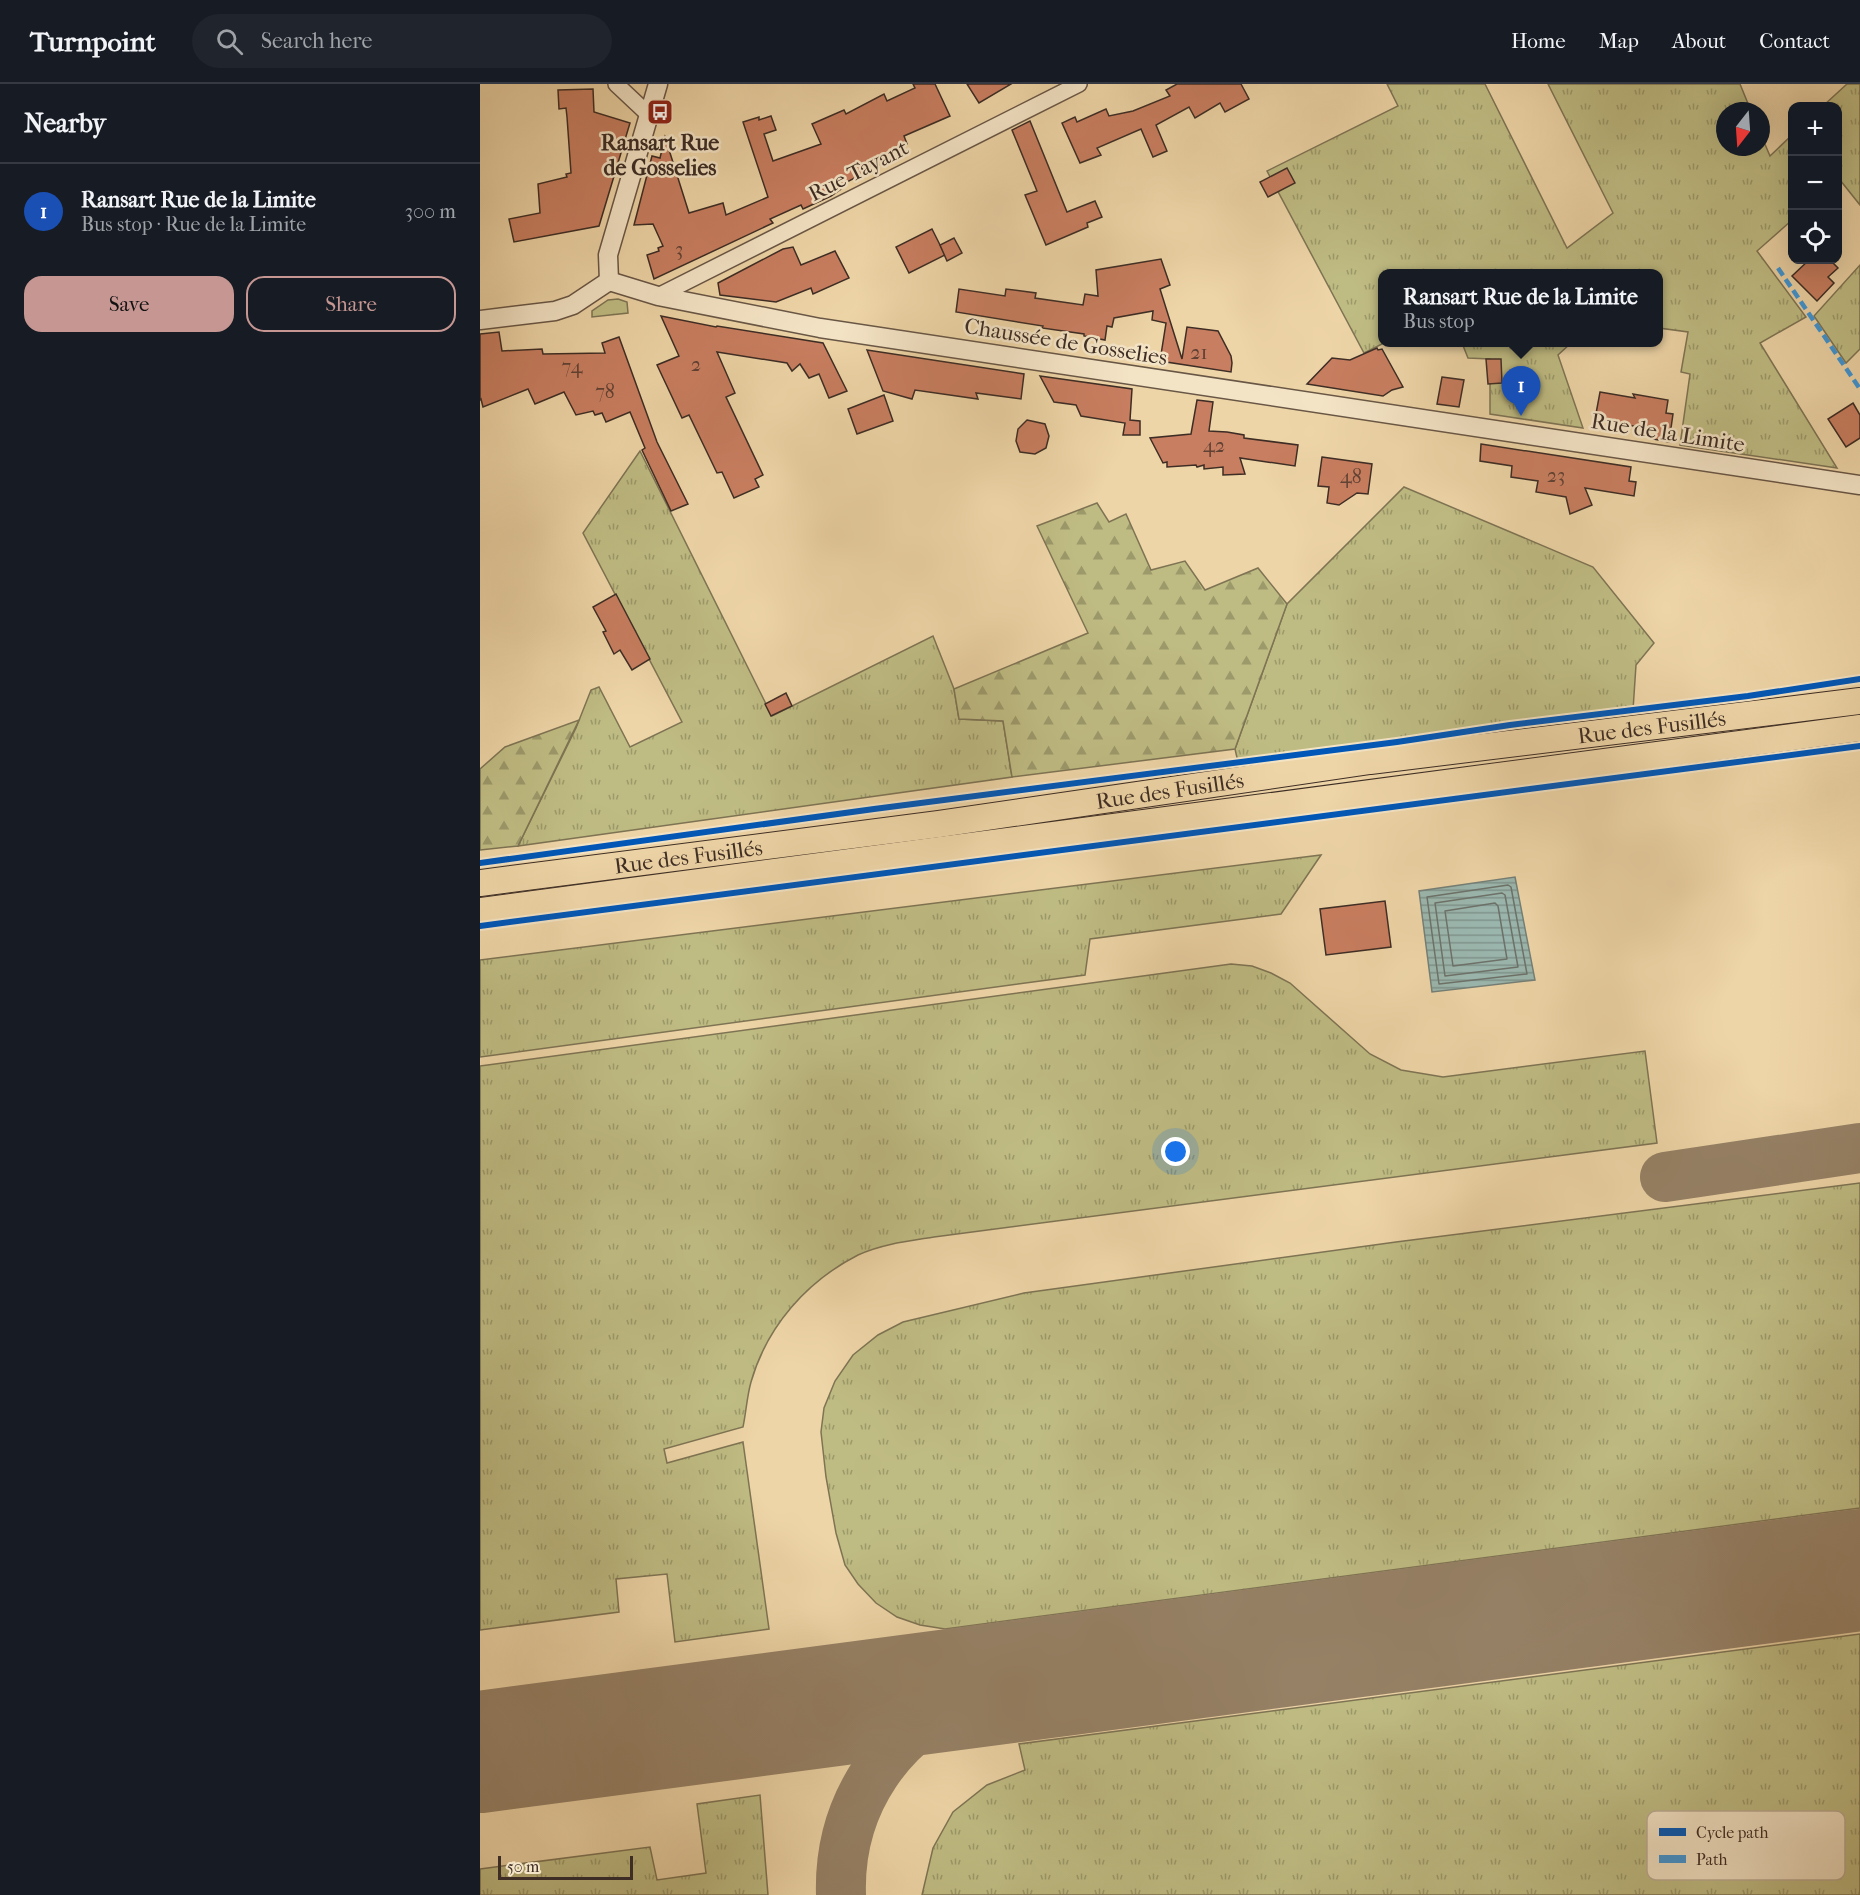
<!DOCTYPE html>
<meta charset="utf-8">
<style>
:root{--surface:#171b24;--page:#20242c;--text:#f1f3f6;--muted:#9ea1a6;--line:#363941;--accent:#c59692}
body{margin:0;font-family:"IM FELL French Canon",serif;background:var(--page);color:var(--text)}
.controls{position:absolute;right:18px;top:18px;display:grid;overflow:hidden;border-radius:12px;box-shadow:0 6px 24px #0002}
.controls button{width:54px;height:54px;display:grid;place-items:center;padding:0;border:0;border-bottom:2px solid var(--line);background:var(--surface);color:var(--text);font:30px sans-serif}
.compass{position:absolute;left:1236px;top:18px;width:54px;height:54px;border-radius:50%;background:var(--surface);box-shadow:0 6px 24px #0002;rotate:197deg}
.scale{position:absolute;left:18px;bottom:15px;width:135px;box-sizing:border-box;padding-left:6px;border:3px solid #3d2d25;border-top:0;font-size:16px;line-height:21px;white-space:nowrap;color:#3d2d25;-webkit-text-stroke:4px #f4e4c6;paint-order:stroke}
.you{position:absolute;left:696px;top:1068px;width:21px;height:21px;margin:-15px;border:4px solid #fff;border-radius:50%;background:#1a73e8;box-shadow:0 0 0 9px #1a73e833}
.badge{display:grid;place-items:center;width:39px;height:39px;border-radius:50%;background:var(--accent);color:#fff;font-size:20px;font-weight:700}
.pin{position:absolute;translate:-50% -50px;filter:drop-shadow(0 2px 3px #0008)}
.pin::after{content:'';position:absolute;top:32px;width:21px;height:18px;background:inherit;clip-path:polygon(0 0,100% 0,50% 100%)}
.popup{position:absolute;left:898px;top:185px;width:285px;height:78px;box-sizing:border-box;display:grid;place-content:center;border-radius:12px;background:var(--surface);filter:drop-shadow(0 2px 4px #0005);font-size:20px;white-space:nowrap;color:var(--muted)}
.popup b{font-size:22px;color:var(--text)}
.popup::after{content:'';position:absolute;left:50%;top:100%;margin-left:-12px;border:12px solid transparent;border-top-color:var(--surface)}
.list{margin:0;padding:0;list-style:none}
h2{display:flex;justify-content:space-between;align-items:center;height:78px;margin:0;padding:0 24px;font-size:26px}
h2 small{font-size:20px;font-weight:400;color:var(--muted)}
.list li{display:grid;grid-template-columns:39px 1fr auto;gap:18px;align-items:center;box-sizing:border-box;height:96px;padding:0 24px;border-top:2px solid var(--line)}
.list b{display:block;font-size:22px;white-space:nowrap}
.list p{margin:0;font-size:20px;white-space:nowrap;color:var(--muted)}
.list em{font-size:20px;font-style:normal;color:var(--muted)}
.actions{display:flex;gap:12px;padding:18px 24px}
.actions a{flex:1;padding:14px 0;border:2px solid var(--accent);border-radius:18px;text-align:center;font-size:21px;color:var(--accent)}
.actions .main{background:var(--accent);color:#111}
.icon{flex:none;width:33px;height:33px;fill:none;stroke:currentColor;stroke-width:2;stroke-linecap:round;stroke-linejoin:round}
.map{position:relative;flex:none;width:1380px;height:1811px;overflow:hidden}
header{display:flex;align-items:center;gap:36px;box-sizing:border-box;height:84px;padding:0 30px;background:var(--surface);border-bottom:2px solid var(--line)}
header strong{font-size:28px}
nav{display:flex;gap:33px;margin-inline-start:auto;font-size:21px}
.search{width:420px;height:54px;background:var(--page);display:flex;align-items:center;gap:15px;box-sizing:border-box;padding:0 21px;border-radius:33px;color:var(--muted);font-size:22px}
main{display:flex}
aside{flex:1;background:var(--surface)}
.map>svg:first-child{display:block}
</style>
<header>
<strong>Turnpoint</strong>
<div class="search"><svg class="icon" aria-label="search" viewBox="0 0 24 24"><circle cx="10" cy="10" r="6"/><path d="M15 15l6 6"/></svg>Search here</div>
<nav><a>Home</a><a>Map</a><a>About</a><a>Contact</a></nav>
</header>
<main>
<aside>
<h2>Nearby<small></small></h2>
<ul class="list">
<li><span class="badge" style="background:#1a4fb4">1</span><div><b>Ransart Rue de la Limite</b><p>Bus stop · Rue de la Limite</p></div><em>300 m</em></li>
</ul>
<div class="actions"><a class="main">Save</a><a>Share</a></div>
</aside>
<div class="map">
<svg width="1380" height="1811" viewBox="0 0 1380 1811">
<defs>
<pattern id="grass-tufts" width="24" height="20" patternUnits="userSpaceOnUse" patternTransform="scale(1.5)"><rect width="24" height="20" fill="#bfbc83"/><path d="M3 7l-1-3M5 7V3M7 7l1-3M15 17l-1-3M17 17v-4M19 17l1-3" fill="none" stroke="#9c996b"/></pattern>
<pattern id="forest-firs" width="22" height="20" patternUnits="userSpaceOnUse" patternTransform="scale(1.5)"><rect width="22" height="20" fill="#bfbc83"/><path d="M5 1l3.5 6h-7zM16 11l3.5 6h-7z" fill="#9c996b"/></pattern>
<pattern id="water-rules" width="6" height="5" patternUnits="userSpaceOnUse" patternTransform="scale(1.5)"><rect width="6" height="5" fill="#9bb7af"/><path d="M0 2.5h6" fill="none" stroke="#80958e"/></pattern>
</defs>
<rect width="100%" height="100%" fill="#eed5a7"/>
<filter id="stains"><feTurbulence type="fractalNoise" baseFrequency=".00333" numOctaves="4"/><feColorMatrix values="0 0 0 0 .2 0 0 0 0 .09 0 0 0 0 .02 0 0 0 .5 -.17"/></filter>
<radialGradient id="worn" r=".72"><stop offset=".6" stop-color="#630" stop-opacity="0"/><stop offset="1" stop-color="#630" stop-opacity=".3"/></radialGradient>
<g fill="url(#grass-tufts)" stroke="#7e7454" stroke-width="1.5">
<path d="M 907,0 L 1005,0 L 1087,164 L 1133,129 L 1068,0 L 1260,0 L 1271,27 L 1245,27 L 1245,63 L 1281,63 L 1281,51 L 1290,72 L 1312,51 L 1312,136 L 1277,167 L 1326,233 L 1280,259 L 1357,384 L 1200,361 L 1210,290 L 1201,288 L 1208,248 L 1179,244 L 1179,190 L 903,190 L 904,259 L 884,269 L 787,87 L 918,22 Z"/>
<path d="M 1367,0 L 1380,0 L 1380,121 L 1360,96 L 1358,97 L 1358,22 L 1343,22 Z"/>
<path d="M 1380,181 L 1380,265 L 1366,279 L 1334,232 Z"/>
<path d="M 138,215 L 147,218 L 148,229 L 112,233 L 112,227 L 128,216 Z"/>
<path d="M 982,259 L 1091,259 L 1078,271 L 1103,344 L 1010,330 L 1010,275 L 988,274 Z"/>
<path d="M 160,367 L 292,632 L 453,552 L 474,605 L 479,635 L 523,637 L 532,693 L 38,762 L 96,644 L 111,606 L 119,603 L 150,663 L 202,638 L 103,449 Z"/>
<path d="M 924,403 L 1113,483 L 1174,559 L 1156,581 L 1153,626 L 758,678 L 755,665 L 807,520 Z"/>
<path d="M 841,771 L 801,830 L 610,855 L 605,891 L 0,973 L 0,876 Z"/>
<path d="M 751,880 L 772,882 L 791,889 L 810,899 L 890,970 L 921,986 L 963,993 L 1165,967 L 1177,1059 L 454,1153 C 429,1157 402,1160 378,1171 C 327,1197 287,1242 271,1298 C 267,1312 266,1329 263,1343 L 184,1365 L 187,1379 L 263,1358 L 289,1545 L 195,1558 L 187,1490 L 136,1495 L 139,1528 L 0,1546 L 0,982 Z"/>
<path d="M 1380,1099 L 1380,1424 L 465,1545 L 440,1541 L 417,1533 L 396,1519 L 378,1500 L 365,1481 L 356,1449 L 346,1393 L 341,1348 L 344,1324 L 355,1297 L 373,1271 L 398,1251 L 423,1238 L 544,1209 L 916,1158 Z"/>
<path d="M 1380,1550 L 1380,1811 L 442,1811 L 453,1764 L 473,1728 L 507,1701 L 545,1686 L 539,1660 Z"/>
<path d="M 280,1711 L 288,1811 L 0,1811 L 0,1785 L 170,1763 L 177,1796 L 226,1789 L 217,1720 Z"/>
</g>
<g fill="url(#forest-firs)" stroke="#7e7454" stroke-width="1.5">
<path d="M 617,419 L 629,438 L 646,430 L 671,486 L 705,477 L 725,506 L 778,484 L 807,520 L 755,665 L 532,693 L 523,637 L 479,635 L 474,605 L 608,549 L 557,442 Z"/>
<path d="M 99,636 L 38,762 L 0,766 L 0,685 L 25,663 Z"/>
</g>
<path fill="url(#water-rules)" stroke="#758078" stroke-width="1.5" d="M 1035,793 L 1055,896 L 952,908 L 939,807 Z"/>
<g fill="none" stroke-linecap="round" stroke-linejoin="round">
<g stroke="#6c726a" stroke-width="1.5">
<path d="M 1028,801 L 1031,803 L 1047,890 L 959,900 L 947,813 Z"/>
<path d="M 1022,809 L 1025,811 L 1038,883 L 965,892 L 955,819 Z"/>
<path d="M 1015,819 L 1018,822 L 1027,875 L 973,882 L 965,827 Z"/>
</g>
<g stroke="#968166" stroke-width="50">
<path d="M 1185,1093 L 1380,1064"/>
<path d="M 361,1811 C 358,1720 411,1643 495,1610 C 519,1600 546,1598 572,1594"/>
</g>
<path stroke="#968166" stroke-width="122" d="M 0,1668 L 1380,1486"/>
</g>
<g fill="#c87e60" stroke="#3d2d25" stroke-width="1.5">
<path d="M 433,0 L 455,0 L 470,32 L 424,52 L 427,60 L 419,64 L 422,69 L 363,100 L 364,103 L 351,112 L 323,125 L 321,121 L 290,135 L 293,139 L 174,195 L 167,171 L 179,167 L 178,164 L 183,162 L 173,140 L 154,141 L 172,72 L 180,74 L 185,53 L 209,129 L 243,119 L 246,131 L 288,113 L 263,38 L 279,33 L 279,36 L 291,32 L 296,46 L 284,50 L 293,77 L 341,60 L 332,40 L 364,26 L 366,30 L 404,10 L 407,17 L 435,4 Z"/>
<path d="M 487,0 L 531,0 L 499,19 Z"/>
<path d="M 697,0 L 761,0 L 769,15 L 745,28 L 740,19 L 715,34 L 709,23 L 676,41 L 687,67 L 673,73 L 661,45 L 617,64 L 621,71 L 600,79 L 582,39 L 595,33 L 597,38 L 626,25 L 629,32 L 653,27 L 690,12 L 686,6 Z"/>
<path d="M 113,5 L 114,28 L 150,39 L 119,142 L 34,158 L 29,135 L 60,129 L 58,100 L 87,93 L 86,90 L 91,89 L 87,33 L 86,24 L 79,25 L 78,6 Z"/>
<path d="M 550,37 L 587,128 L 615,117 L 622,133 L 607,139 L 608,143 L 566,161 L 545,111 L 557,107 L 532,46 Z"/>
<path d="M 807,84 L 815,99 L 788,113 L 780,98 Z"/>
<path d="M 452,145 L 465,171 L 429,189 L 416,163 Z"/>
<path d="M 474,154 L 482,169 L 467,177 L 460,161 Z"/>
<path d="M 313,163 L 321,181 L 355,167 L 369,194 L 333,210 L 331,204 L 296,218 L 240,211 L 238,199 L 303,165 Z"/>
<path d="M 681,175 L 690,201 L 680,205 L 702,275 L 707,243 L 738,247 L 751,272 L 752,279 L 751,288 L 680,277 L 686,239 L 672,236 L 673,227 L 634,234 L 632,243 L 627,242 L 625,256 L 604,252 L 604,250 L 562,244 L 563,242 L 476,228 L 479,205 L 525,212 L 526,205 L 556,209 L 555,214 L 603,221 L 605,210 L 618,212 L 616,186 Z"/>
<path d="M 1329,176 L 1350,176 L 1358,184 L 1348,193 L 1354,199 L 1337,217 L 1312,192 Z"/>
<path d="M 181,232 L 236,243 L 237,242 L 343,259 L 367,307 L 349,314 L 339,290 L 329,294 L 320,280 L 312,287 L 307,279 L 237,268 L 255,309 L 246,313 L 283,391 L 275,395 L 279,403 L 254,414 L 242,388 L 237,389 L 209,331 L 202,334 L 177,281 L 199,272 Z"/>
<path d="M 19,248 L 22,267 L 62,265 L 63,270 L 125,269 L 122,259 L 139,253 L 177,358 L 208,420 L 191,427 L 162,366 L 165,364 L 150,328 L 126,338 L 122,329 L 115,331 L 113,327 L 96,331 L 84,308 L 55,320 L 48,305 L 3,323 L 1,315 L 0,316 L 0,250 Z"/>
<path d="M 897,264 L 898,266 L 902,265 L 923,303 L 912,306 L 903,312 L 827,300 L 852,274 L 870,276 Z"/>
<path d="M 387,266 L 544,290 L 541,315 L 496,309 L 498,315 L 435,306 L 432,315 L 403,307 Z"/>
<path d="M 1006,275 L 1021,275 L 1022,299 L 1008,300 Z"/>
<path d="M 560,292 L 652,305 L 650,336 L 660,337 L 660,351 L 643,351 L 645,339 L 601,332 L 596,321 L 574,318 Z"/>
<path d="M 962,293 L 984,296 L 979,323 L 957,320 Z"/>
<path d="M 1120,308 L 1155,314 L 1153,310 L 1188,316 L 1186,329 L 1193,330 L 1189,358 L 1173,355 L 1175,346 L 1115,335 Z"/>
<path d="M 404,311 L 413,337 L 377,350 L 368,325 Z"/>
<path d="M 717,316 L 733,318 L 729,347 L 747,348 L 764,351 L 764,354 L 818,361 L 815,382 L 760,374 L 765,390 L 743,391 L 743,383 L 724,385 L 724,381 L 717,383 L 716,381 L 687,383 L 687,378 L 683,379 L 670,354 L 711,350 Z"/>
<path d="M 1373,319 L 1380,331 L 1380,354 L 1366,363 L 1348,335 Z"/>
<path d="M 547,336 L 565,340 L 569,352 L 566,364 L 555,370 L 540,368 L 536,357 L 538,345 Z"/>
<path d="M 1001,360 L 1151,383 L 1149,397 L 1156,398 L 1154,412 L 1105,404 L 1112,421 L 1090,430 L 1086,413 L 1056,408 L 1058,397 L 1031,393 L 1032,382 L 1000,377 Z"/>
<path d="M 842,373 L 892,380 L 888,410 L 877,409 L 859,421 L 847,419 L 849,403 L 838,402 Z"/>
<path d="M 136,510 L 170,575 L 152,586 L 140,566 L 134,570 L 123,548 L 126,547 L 113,523 Z"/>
<path d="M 306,609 L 312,622 L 291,632 L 285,620 Z"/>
<path d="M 905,817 L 911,863 L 846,871 L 840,825 Z"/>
</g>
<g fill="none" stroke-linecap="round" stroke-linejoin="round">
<g stroke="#695746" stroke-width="18">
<g id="minor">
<path d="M 136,0 L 169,31"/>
<path d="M 178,212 L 599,0"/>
</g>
</g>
<g stroke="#695746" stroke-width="21">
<g id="tertiary">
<path d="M 129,197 L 178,212 L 340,244 L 1380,401"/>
<path d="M 129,197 L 128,171 L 178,0"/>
<path d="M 0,236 L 75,227 L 93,221 L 129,197"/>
</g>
</g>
<g stroke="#3d2d25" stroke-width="28">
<g id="trunk">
<path id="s1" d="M 0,799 L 459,740 L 890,677 L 1380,617"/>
<path d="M 0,827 L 1380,644"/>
</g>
</g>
<use href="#minor" stroke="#f4e4c6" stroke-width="15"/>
<use href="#tertiary" stroke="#f4e4c6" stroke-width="18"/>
<use href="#trunk" stroke="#eed5a7" stroke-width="26"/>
<path stroke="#3f96d6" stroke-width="4.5" stroke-dasharray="9 4.5" stroke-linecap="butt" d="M 1298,184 L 1380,305"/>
<g stroke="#f4e4c6" stroke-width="10">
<g id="cycleway">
<path d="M 0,779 L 394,725 L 917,658 L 1030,641 L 1268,612 L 1380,595"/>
<path d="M 0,842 L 1380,662"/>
</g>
</g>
<use href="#cycleway" stroke="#0057b8" stroke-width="6"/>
</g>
<defs>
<g id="bus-square" transform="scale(1.35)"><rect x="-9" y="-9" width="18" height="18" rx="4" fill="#8f2418" stroke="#f4e4c6"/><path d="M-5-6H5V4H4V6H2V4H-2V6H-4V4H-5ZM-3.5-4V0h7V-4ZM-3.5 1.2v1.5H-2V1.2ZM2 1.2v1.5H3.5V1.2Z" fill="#fff"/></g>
</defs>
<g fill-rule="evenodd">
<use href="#bus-square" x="180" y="28"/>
</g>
<g text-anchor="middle" stroke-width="5" stroke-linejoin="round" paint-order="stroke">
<g font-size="20" fill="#604134">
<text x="199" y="172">3</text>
<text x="719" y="275">21</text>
<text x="216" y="287">2</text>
<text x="92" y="289">74</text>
<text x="125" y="314">78</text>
<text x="734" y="368">42</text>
<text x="1076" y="398">23</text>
<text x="871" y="399">48</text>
</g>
<g font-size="22" font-weight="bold" fill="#3d2d25" stroke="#f4e4c6">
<text x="180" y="66">Ransart Rue<tspan x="180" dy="25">de Gosselies</tspan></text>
</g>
<g font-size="22" fill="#3d2d25" stroke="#f4e4c6">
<text transform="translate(378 86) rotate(-27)" y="8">Rue Tayant</text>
<text transform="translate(586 257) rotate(9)" y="8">Chaussée de Gosselies</text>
<text transform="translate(1188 348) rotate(9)" y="8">Rue de la Limite</text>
<text dy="8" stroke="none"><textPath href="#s1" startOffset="1182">Rue des Fusillés</textPath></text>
<text dy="8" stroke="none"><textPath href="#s1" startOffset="696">Rue des Fusillés</textPath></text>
<text dy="8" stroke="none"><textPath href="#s1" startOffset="210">Rue des Fusillés</textPath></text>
</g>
</g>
<rect x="1167" y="1727" width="198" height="69" rx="9" fill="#f4e4c6" stroke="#bdad96" stroke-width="1.5"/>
<rect x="1179" y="1744" width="27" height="8" fill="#0057b8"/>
<rect x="1179" y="1771" width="27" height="8" fill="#3f96d6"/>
<g font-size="16" fill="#3d2d25">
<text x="1216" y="1754">Cycle path</text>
<text x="1216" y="1781">Path</text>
</g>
<rect width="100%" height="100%" filter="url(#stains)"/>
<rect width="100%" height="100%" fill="url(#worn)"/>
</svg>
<div class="controls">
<button>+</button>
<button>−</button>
<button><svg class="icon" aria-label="locate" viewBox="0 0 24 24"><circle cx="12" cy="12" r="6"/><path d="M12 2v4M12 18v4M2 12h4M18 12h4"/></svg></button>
</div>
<svg class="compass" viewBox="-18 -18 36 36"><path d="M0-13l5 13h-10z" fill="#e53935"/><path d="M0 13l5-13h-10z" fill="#9ea1a6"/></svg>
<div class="scale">50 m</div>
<div class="you"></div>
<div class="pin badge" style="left:1041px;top:332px;background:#1a4fb4">1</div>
<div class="popup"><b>Ransart Rue de la Limite</b>Bus stop</div>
</div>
</main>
